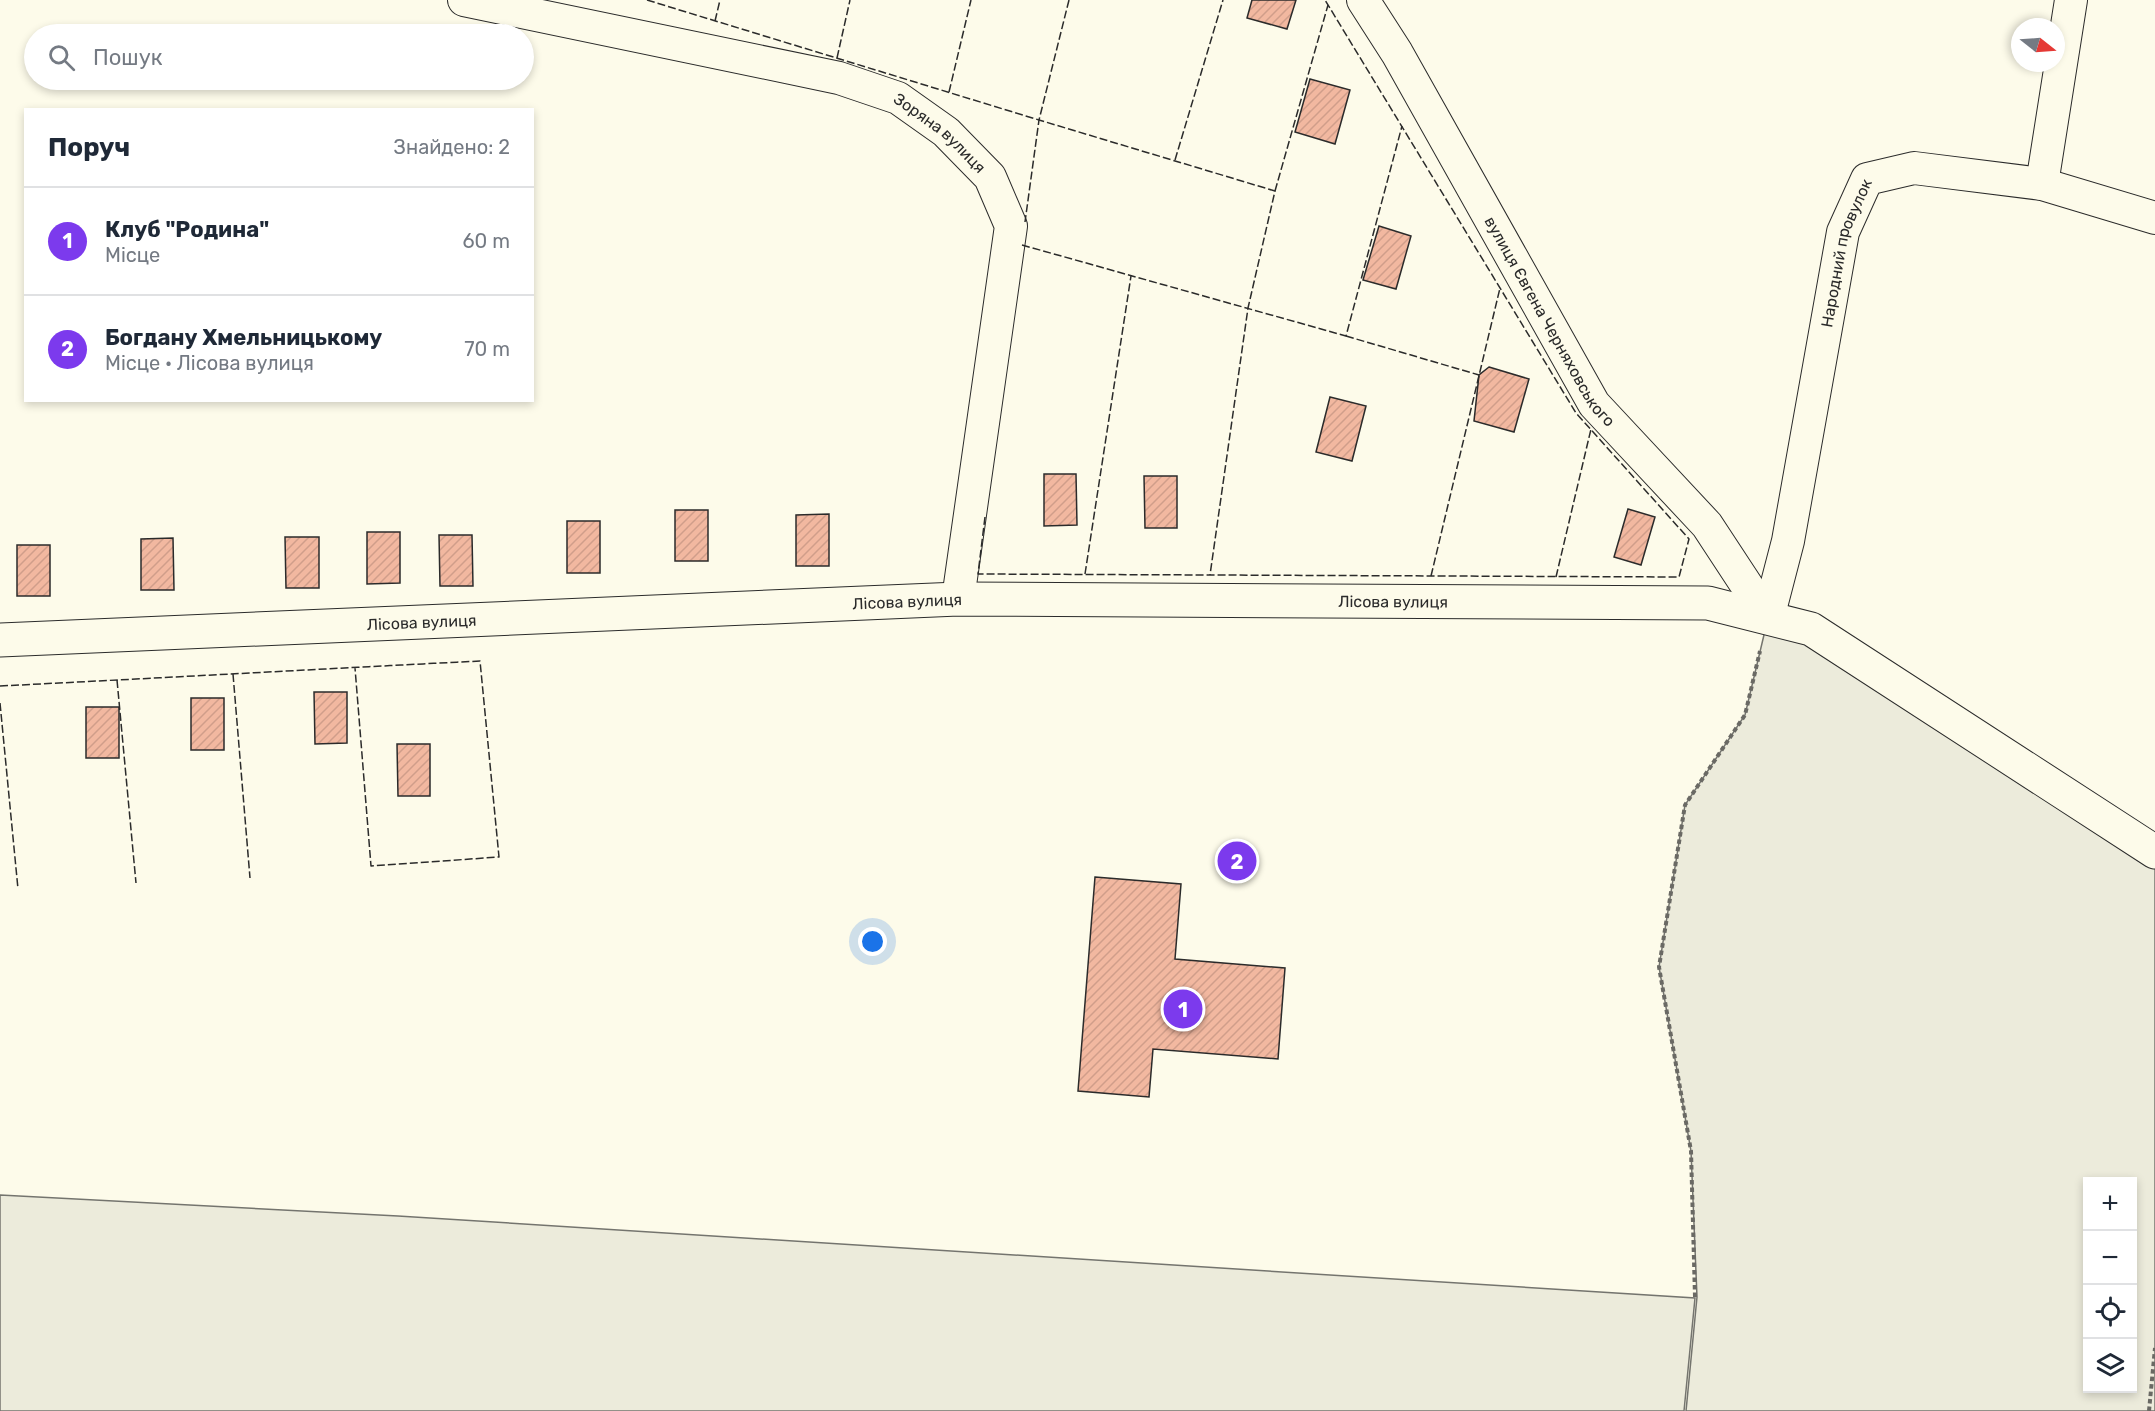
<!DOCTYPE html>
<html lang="uk">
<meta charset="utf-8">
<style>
:root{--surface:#fff;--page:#f6f6f7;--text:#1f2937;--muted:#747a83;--line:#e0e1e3;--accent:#7c3aed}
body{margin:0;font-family:Rubik,sans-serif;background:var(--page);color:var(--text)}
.controls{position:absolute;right:18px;bottom:18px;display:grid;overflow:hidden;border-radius:0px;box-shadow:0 3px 9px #0003}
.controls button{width:54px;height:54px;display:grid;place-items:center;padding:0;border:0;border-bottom:2px solid var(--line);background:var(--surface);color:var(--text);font:30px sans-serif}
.compass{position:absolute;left:2011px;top:18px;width:54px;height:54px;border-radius:50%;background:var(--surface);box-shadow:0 3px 9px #0003;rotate:107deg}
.you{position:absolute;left:873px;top:942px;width:21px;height:21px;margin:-15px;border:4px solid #fff;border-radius:50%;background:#1a73e8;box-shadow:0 0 0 9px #1a73e833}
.badge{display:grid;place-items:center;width:39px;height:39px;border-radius:50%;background:var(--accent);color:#fff;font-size:20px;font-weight:700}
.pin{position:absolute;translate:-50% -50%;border:3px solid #fff;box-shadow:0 2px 6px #0006}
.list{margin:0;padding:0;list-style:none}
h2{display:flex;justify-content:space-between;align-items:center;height:78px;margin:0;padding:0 24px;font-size:26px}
h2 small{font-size:20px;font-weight:400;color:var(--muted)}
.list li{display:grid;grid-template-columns:39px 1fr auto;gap:18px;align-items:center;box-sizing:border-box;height:108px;padding:0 24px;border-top:2px solid var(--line)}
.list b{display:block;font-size:22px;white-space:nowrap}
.list p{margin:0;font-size:20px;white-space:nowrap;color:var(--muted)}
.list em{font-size:20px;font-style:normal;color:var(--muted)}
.icon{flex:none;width:33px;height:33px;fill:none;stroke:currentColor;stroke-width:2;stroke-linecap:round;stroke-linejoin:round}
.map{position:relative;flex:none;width:2155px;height:1411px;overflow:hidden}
.search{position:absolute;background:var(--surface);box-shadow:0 3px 9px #0003;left:24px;top:24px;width:510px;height:66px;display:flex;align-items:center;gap:15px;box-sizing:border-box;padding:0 21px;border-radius:33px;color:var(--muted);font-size:22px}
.panel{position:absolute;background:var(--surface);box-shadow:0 3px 9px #0003;left:24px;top:108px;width:510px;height:294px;border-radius:0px}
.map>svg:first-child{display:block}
</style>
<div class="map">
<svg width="2155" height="1411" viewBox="0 0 2155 1411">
<defs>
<pattern id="building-hatch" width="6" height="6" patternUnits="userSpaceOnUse" patternTransform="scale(1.5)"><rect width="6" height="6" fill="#f2b8a0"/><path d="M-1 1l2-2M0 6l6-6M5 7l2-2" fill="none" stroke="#d09e8a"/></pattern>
</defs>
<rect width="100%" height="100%" fill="#fdfbea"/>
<g fill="#ecebdb" stroke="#74746e" stroke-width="1.5" fill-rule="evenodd">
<path d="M 1768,618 L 2155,852 L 2155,1411 L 1686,1411 L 1697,1297 L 1691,1151 L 1659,967 L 1685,805 L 1745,715 ZM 2088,1182 L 2132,1182 L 2132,1388 L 2088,1388 Z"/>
<path d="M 0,1195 L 398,1216 L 1695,1298 L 1684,1411 L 0,1411 Z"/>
</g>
<g fill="url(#building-hatch)" stroke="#2b2b2b" stroke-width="1.5">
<path d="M 1252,0 L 1296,0 L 1287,29 L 1247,18 Z"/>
<path d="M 1310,79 L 1350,90 L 1335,144 L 1295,132 Z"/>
<path d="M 1379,226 L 1411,236 L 1396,289 L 1363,280 Z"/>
<path d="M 1489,367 L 1529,379 L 1514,432 L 1474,421 L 1479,375 Z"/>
<path d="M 1330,397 L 1366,406 L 1352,461 L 1316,452 Z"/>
<path d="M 1044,474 L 1076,474 L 1077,525 L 1044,526 Z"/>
<path d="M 1144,476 L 1177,476 L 1177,528 L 1145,528 Z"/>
<path d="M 1628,509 L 1655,517 L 1641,565 L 1614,557 Z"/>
<rect x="675" y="510" width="33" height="51"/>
<path d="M 829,514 L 829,566 L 796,566 L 796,515 Z"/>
<rect x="567" y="521" width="33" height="52"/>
<path d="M 367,532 L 400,532 L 400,583 L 367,584 Z"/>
<path d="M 439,535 L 472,535 L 473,586 L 440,586 Z"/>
<path d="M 285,537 L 319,537 L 319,588 L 286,588 Z"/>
<path d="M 173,538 L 174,590 L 141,590 L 141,539 Z"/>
<rect x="17" y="545" width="33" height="51"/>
<path d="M 314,692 L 347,692 L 347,743 L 315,744 Z"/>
<rect x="191" y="698" width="33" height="52"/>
<rect x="86" y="707" width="33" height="51"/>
<path d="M 397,744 L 430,744 L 430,796 L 398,796 Z"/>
<path d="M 1095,877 L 1181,884 L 1175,959 L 1285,968 L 1278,1059 L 1153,1049 L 1149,1097 L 1078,1091 Z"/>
</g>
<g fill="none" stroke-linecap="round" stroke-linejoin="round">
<g stroke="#2b2b2b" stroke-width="34">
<g id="minor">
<path id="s1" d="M 464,0 L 839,78 L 898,98 L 946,132 L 990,177 L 1011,226 L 958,599"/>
<path id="s2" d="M 1363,0 L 1397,53 L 1594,404 L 1707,525 L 1768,618"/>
<path d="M 2042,184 L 2071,0"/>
<path id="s3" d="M 1768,618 L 1788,541 L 1843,232 L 1867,179 L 1914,168 L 2042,184 L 2155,218"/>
</g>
</g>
<g stroke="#2b2b2b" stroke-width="35">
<g id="tertiary">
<path id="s4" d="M 0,640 L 958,599 L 1708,603 L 1811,629 L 2155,852"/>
</g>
</g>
<g stroke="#6a6964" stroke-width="4" stroke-dasharray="4.5 3" stroke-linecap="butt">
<path d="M 1695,1297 L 1691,1151 L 1659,967 L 1685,805 L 1745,715 L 1760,651"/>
<path d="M 2149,1411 L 2155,1348"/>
</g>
<use href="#minor" stroke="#fdfbea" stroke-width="32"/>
<use href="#tertiary" stroke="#fdfbea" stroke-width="33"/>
<g stroke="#2b2b2b" stroke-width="1.5" stroke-dasharray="8 3" stroke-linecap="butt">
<path d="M 647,0 L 1039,120 L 1025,222"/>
<path d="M 1069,0 L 1039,120 L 1275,191 L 1248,308 L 1210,575"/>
<path d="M 715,21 L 720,0"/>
<path d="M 837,58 L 850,0"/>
<path d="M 949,92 L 971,0"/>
<path d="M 1175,160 L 1223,0"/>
<path d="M 1275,191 L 1328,5"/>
<path d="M 1022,245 L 1346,336 L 1402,126"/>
<path d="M 1346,336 L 1479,375"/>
<path d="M 985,517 L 978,574 L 1679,577 L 1689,539 L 1576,413 L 1325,0"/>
<path d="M 1085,574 L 1131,276"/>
<path d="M 1431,576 L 1500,288"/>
<path d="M 1556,577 L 1591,429"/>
<path d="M 233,674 L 250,878"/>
<path d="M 117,680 L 136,883"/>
<path d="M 0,686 C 160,678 320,669 480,661 L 499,857 L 371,866 L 355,668"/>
<path d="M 0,703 L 18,889"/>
</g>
</g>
<g text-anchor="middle" stroke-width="4.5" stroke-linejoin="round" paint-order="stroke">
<g font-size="16" fill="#2b2b2b" stroke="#fdfbea">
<text dy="6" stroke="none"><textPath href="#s1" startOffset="500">Зоряна вулиця</textPath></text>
<text dy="6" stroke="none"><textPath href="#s3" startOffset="374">Народний провулок</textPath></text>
<text dy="6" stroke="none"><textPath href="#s2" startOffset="372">вулиця Євгена Черняховського</textPath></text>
<text dy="6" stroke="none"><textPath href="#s4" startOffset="1394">Лісова вулиця</textPath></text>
<text dy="6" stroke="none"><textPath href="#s4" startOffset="908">Лісова вулиця</textPath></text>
<text dy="6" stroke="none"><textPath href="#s4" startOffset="422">Лісова вулиця</textPath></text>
</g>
</g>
</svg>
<div class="controls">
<button>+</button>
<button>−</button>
<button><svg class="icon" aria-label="locate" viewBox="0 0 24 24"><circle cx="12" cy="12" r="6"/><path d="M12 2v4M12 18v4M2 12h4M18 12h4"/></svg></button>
<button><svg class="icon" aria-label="layers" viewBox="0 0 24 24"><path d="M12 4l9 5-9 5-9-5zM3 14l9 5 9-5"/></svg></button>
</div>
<svg class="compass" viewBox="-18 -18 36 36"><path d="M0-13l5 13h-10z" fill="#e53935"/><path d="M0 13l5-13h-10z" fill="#747a83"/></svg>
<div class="you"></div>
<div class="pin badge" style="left:1183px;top:1009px">1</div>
<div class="pin badge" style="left:1237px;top:861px">2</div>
<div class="search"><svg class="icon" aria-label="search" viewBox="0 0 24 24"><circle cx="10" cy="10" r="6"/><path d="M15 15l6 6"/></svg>Пошук</div>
<section class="panel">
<h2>Поруч<small>Знайдено: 2</small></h2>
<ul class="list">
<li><span class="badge">1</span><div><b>Клуб &quot;Родина&quot;</b><p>Місце</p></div><em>60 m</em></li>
<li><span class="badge">2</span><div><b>Богдану Хмельницькому</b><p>Місце · Лісова вулиця</p></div><em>70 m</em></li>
</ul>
</section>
</div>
